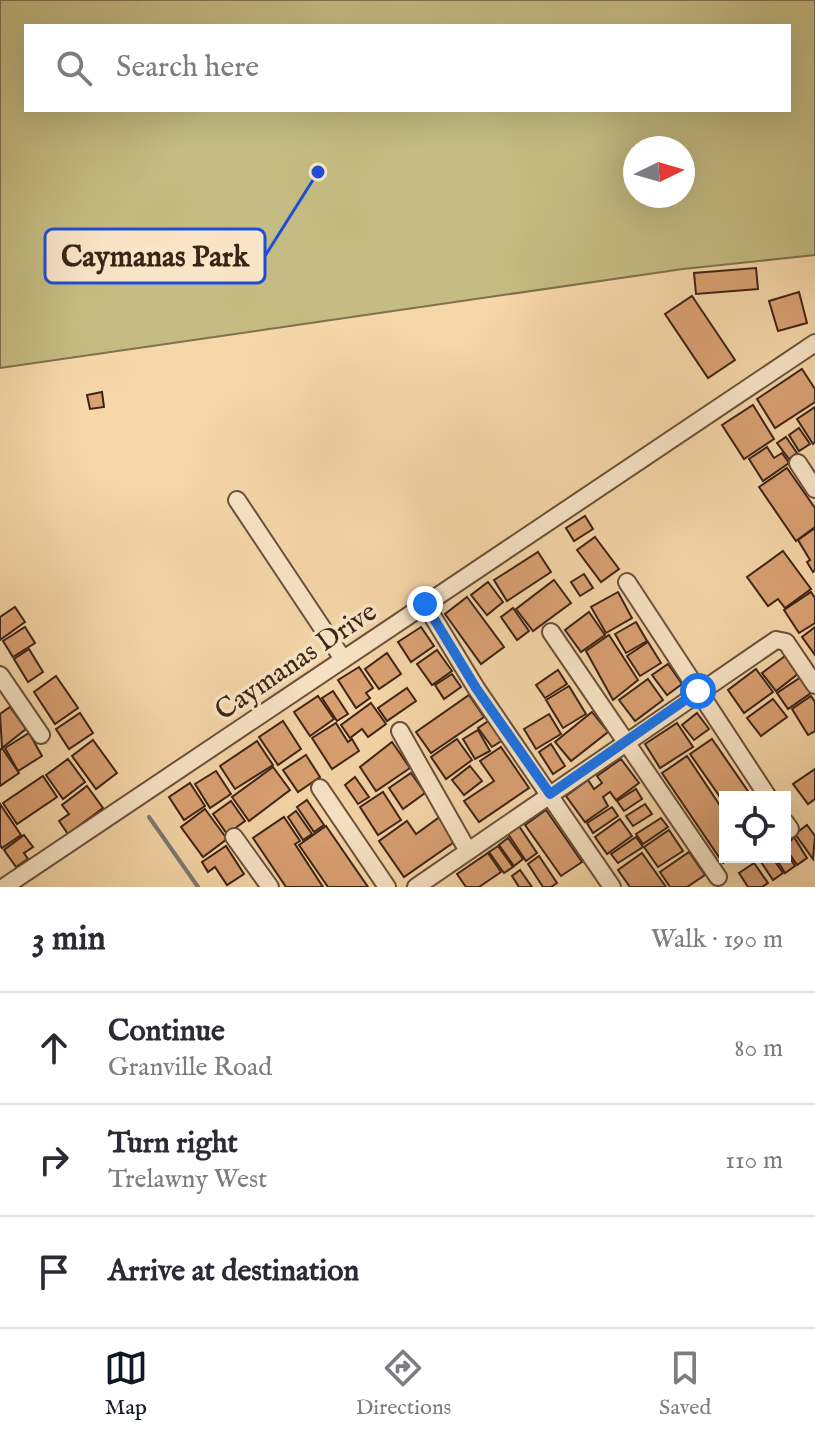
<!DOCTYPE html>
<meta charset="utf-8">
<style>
:root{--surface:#fff;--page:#f2f2f3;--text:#2b2b33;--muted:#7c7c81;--line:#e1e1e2;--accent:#111827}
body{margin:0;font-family:"IM FELL English",serif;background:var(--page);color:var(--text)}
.controls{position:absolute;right:24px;bottom:24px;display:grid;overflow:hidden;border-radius:0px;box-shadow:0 8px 32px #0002}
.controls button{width:72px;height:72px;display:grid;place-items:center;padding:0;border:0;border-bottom:2px solid var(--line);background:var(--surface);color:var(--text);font:40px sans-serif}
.compass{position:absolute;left:623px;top:136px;width:72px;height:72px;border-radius:50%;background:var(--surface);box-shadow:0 8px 32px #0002;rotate:85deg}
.stop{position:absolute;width:24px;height:24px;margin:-18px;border:6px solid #1a73e8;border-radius:50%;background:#fff}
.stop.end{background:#1a73e8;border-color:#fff;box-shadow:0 2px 8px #0008}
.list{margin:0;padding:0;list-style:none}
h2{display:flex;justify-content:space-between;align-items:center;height:104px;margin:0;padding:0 32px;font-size:34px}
h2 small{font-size:26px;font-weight:400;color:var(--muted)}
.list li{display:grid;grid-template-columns:52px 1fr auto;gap:24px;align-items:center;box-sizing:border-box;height:112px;padding:0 32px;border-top:2px solid var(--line)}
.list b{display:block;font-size:30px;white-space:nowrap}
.list p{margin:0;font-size:26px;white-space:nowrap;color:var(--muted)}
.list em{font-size:26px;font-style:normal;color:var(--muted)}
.icon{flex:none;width:44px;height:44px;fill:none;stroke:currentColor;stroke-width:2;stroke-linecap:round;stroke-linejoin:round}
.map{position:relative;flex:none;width:815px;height:887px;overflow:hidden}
.search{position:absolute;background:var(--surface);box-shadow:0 8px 32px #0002;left:24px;right:24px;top:24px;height:88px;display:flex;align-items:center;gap:20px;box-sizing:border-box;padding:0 28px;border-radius:0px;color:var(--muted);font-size:30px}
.sheet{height:440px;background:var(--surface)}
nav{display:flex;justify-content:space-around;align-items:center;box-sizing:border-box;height:112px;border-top:2px solid var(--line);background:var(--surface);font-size:22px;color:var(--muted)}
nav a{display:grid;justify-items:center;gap:4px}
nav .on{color:var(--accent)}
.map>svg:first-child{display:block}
</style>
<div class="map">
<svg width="815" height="887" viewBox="0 0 815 887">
<rect width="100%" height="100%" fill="#f6d7a9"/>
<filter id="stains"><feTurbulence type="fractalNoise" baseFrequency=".0025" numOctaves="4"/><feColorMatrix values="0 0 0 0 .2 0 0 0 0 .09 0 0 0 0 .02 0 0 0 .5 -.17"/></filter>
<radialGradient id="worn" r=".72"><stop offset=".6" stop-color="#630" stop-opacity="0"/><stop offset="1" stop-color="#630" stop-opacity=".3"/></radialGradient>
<path fill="#c4bc82" stroke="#80704c" stroke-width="2" fill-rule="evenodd" d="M 0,0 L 815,0 L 815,255 L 683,269 L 0,368 ZM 26,26 L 789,26 L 789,110 L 26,110 ZM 635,148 L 683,148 L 683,196 L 635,196 Z"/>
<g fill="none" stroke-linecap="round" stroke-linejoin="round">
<path stroke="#797c74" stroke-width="4" d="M 149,817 L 198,887"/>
</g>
<g fill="#dba173" stroke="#3c2315" stroke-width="2">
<path d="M 756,268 L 758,289 L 696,294 L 694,273 Z"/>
<path d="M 799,292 L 807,323 L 778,331 L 769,301 Z"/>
<path d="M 692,296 L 735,360 L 708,378 L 665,314 Z"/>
<path d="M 802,369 L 815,389 L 815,402 L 775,428 L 757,399 Z"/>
<path d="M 102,392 L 104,407 L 90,409 L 87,395 Z"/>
<path d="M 753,405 L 774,439 L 744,459 L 722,425 Z"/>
<path d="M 815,407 L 815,442 L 813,444 L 797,419 Z"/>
<path d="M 799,428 L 810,444 L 799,451 L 789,435 Z"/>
<path d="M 786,437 L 797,453 L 789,459 L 777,443 Z"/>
<path d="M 767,447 L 774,458 L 782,453 L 789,463 L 763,481 L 749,459 Z"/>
<path d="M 787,468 L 815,508 L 815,527 L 796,541 L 759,487 Z"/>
<path d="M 585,516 L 593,529 L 574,541 L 566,528 Z"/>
<path d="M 815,528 L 815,570 L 813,572 L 807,562 L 810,560 L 798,540 Z"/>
<path d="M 595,537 L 619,569 L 601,582 L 577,550 Z"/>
<path d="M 783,551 L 811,589 L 785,608 L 778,599 L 768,606 L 747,577 Z"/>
<path d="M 538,552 L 551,572 L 507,601 L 494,580 Z"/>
<path d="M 584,574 L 593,588 L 580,596 L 571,582 Z"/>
<path d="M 554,580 L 571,603 L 533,631 L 516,609 Z"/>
<path d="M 488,582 L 503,602 L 487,615 L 471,595 Z"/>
<path d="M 618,592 L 632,618 L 606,633 L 591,607 Z"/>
<path d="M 811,592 L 815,598 L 815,623 L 799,633 L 784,610 Z"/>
<path d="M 467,597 L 504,647 L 481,664 L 445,614 Z"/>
<path d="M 15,607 L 25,622 L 0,640 L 0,617 Z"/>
<path d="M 513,608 L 529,631 L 517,640 L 501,617 Z"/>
<path d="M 589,612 L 605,635 L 581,652 L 565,630 Z"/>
<path d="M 636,622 L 647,641 L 626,653 L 615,634 Z"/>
<path d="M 25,627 L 35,643 L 13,657 L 3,641 Z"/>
<path d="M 421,627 L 434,646 L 411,662 L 398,642 Z"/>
<path d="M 815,627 L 815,655 L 802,637 Z"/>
<path d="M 609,635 L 638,680 L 613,700 L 586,651 Z"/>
<path d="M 648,642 L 661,663 L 640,676 L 627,656 Z"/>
<path d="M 29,649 L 43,672 L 28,682 L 14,659 Z"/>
<path d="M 437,650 L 452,671 L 432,685 L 417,664 Z"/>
<path d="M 387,653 L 401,674 L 379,689 L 365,669 Z"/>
<path d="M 785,656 L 799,673 L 776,691 L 762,673 Z"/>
<path d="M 668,664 L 682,684 L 667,695 L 652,675 Z"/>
<path d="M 359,667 L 373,688 L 366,693 L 370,698 L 356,708 L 338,680 Z"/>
<path d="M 756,669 L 773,692 L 744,713 L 728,690 Z"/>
<path d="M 558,670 L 567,684 L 545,698 L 536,685 Z"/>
<path d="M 452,674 L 461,687 L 444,699 L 435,685 Z"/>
<path d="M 56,676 L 78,708 L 55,724 L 34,692 Z"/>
<path d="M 801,677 L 811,693 L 788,709 L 777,693 Z"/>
<path d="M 648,679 L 663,700 L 635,721 L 619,700 Z"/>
<path d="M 569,686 L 586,714 L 563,728 L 546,700 Z"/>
<path d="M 407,688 L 416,701 L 387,721 L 378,708 Z"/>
<path d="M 333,691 L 348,714 L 337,721 L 322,698 Z"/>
<path d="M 469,695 L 484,717 L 431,753 L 416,732 Z"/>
<path d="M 318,696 L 334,719 L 310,736 L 294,712 Z"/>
<path d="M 811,696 L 815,702 L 815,731 L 808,735 L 792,709 Z"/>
<path d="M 773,699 L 787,717 L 761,736 L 747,718 Z"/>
<path d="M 371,703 L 386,724 L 368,737 L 362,729 L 350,738 L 341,725 Z"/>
<path d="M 10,707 L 26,729 L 2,748 L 0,714 Z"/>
<path d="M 592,712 L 608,732 L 571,761 L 555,742 Z"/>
<path d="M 80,713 L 93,733 L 69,749 L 56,729 Z"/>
<path d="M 697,713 L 709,729 L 694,740 L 682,725 Z"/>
<path d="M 549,714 L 561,734 L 536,749 L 524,729 Z"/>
<path d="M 490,720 L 503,740 L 492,747 L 478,728 Z"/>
<path d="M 283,721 L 301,749 L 278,765 L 259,737 Z"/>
<path d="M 336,723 L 348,742 L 352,739 L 359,751 L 332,769 L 312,738 Z"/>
<path d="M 677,723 L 693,747 L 660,768 L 645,744 Z"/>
<path d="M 478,730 L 490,751 L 475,759 L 463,739 Z"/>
<path d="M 29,733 L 42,756 L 18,771 L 5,748 Z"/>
<path d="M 457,739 L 472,760 L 446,779 L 431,757 Z"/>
<path d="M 712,739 L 752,797 L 725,797 L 725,804 L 690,754 Z"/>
<path d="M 93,740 L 117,773 L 96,789 L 72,756 Z"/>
<path d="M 257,741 L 273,765 L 235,789 L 220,766 Z"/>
<path d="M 392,742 L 410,768 L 376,791 L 360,767 Z"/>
<path d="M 551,744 L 565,766 L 553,774 L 539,752 Z"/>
<path d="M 501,747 L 529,788 L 479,822 L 464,801 L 494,781 L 480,761 Z"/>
<path d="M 2,748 L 19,773 L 0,786 L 0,750 Z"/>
<path d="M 306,755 L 320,777 L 298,792 L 283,770 Z"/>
<path d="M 687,756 L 725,813 L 725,857 L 732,857 L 723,863 L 662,773 Z"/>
<path d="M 68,759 L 85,782 L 63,799 L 46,775 Z"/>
<path d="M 621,759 L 639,783 L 616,800 L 610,792 L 603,797 L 608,806 L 585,822 L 566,796 L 588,780 L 594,789 L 602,783 L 597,776 Z"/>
<path d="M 470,766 L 482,781 L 464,795 L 452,780 Z"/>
<path d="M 273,767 L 290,790 L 249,821 L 232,797 Z"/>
<path d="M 815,769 L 815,799 L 808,804 L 793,784 Z"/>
<path d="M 216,771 L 231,794 L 210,808 L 195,784 Z"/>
<path d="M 411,773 L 425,793 L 403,809 L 389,788 Z"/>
<path d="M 43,776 L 57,797 L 17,824 L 3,803 Z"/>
<path d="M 355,777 L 369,797 L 358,804 L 345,785 Z"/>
<path d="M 190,783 L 205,806 L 184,820 L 169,797 Z"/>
<path d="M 87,786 L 103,808 L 68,834 L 59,821 L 69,814 L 62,805 Z"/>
<path d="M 636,789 L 642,799 L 624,811 L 617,801 Z"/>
<path d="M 383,792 L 401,820 L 378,835 L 360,807 Z"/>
<path d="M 307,800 L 324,825 L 314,832 L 297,807 Z"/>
<path d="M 231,801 L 245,821 L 227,834 L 213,814 Z"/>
<path d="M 0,804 L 21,835 L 2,848 L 0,845 Z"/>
<path d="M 645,804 L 652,814 L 633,826 L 626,816 Z"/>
<path d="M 612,807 L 618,816 L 593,833 L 587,823 Z"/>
<path d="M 205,809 L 227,839 L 203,857 L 181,827 Z"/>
<path d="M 546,810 L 582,862 L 561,876 L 525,825 Z"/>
<path d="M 296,811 L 312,834 L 303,840 L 288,817 Z"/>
<path d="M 441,816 L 457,840 L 404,877 L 379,841 L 407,821 L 416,834 Z"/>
<path d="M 284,817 L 300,841 L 295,844 L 323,887 L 286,887 L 253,838 Z"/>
<path d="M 661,818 L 668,827 L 643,844 L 636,834 Z"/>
<path d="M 620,819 L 632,836 L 607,854 L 595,837 Z"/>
<path d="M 807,825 L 815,836 L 813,859 L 795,834 Z"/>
<path d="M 326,826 L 368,887 L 328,887 L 299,845 Z"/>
<path d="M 519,826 L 537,853 L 526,861 L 508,834 Z"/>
<path d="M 669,830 L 683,851 L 658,867 L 644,847 Z"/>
<path d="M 24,835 L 33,847 L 24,853 L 28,859 L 16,867 L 4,850 Z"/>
<path d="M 636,837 L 643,847 L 618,863 L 611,854 Z"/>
<path d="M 794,837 L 807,858 L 797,865 L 785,847 Z"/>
<path d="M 508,838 L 523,859 L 514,866 L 499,845 Z"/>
<path d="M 226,846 L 244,874 L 227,885 L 215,867 L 208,872 L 202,862 Z"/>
<path d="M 498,846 L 513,867 L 504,873 L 489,852 Z"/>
<path d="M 785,850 L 795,866 L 785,873 L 775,857 L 785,857 Z"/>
<path d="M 689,852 L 705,875 L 687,887 L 670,887 L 660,872 Z"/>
<path d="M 488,853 L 501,872 L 479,887 L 466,887 L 457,874 Z"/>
<path d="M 642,853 L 666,887 L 630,887 L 618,870 Z"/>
<path d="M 539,856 L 557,883 L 551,887 L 543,887 L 528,864 Z"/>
<path d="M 762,857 L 772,857 L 783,873 L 773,880 L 759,859 Z"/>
<path d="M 754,863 L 768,883 L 762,887 L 748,887 L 739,873 Z"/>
<path d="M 520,870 L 532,887 L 519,887 L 512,876 Z"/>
</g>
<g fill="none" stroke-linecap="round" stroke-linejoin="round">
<g stroke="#6a503a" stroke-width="20">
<g id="minor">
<path d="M 798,463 L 815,489"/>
<path d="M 237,500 L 343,659"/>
<path d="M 627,582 L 768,797"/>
<path d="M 425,604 L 476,688 L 612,887"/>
<path d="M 551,632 L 718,877"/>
<path d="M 0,675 L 41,735"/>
<path d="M 400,731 L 468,851"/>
<path d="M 320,788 L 387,887"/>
<path d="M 785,822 L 790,829"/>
<path d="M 234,837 L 270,887"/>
<path d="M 4,887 L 815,343"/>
<path d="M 416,887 L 776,640 L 786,642 L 815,685"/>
</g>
</g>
<use href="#minor" stroke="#f9e5c7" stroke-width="16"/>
</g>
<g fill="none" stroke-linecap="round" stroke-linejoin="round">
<path stroke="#1a73e8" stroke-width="10" d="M 425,604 L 476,688 L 550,794 L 698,691"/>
</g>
<g text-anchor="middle" stroke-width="7" stroke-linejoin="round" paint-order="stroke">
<g font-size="28" fill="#3c2315" stroke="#f9e5c7">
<text transform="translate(295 660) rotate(-34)" y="10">Caymanas Drive</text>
</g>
</g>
<path fill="none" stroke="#1d4ed8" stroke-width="3" d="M318 172L265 256"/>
<circle fill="#1d4ed8" stroke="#f9e5c7" stroke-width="3" cx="318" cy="172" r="8"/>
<rect fill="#f9e5c7" stroke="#1d4ed8" stroke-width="3" x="45" y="229" width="220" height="54" rx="8"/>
<g font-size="30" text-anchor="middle" font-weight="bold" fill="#3c2315">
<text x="155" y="266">Caymanas Park</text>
</g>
<rect width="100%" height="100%" filter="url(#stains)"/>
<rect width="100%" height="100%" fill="url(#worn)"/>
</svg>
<div class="controls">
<button><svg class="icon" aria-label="locate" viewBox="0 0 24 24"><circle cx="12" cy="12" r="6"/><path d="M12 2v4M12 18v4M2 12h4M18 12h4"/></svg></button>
</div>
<svg class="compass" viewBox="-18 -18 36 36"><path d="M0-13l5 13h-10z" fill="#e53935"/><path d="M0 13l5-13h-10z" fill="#7c7c81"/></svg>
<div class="stop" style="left:698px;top:691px"></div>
<div class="stop end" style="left:425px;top:604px"></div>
<div class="search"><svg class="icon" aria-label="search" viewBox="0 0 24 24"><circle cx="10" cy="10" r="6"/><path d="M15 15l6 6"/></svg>Search here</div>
</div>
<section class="sheet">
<h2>3 min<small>Walk · 190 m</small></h2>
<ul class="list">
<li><svg class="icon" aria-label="ahead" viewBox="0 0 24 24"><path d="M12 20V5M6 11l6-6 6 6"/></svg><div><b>Continue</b><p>Granville Road</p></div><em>80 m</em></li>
<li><svg class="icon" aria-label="right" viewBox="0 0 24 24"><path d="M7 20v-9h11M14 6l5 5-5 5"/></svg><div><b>Turn right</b><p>Trelawny West</p></div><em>110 m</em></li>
<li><svg class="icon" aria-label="arrive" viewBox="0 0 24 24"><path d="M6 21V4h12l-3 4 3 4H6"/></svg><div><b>Arrive at destination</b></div></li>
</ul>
</section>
<nav>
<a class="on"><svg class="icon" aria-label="map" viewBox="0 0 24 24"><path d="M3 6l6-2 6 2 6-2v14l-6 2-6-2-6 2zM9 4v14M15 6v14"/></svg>Map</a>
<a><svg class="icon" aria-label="directions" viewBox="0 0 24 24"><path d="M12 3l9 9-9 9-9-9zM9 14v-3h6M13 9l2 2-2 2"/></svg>Directions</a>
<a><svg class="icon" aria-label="saved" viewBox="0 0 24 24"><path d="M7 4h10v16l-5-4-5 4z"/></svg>Saved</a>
</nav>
